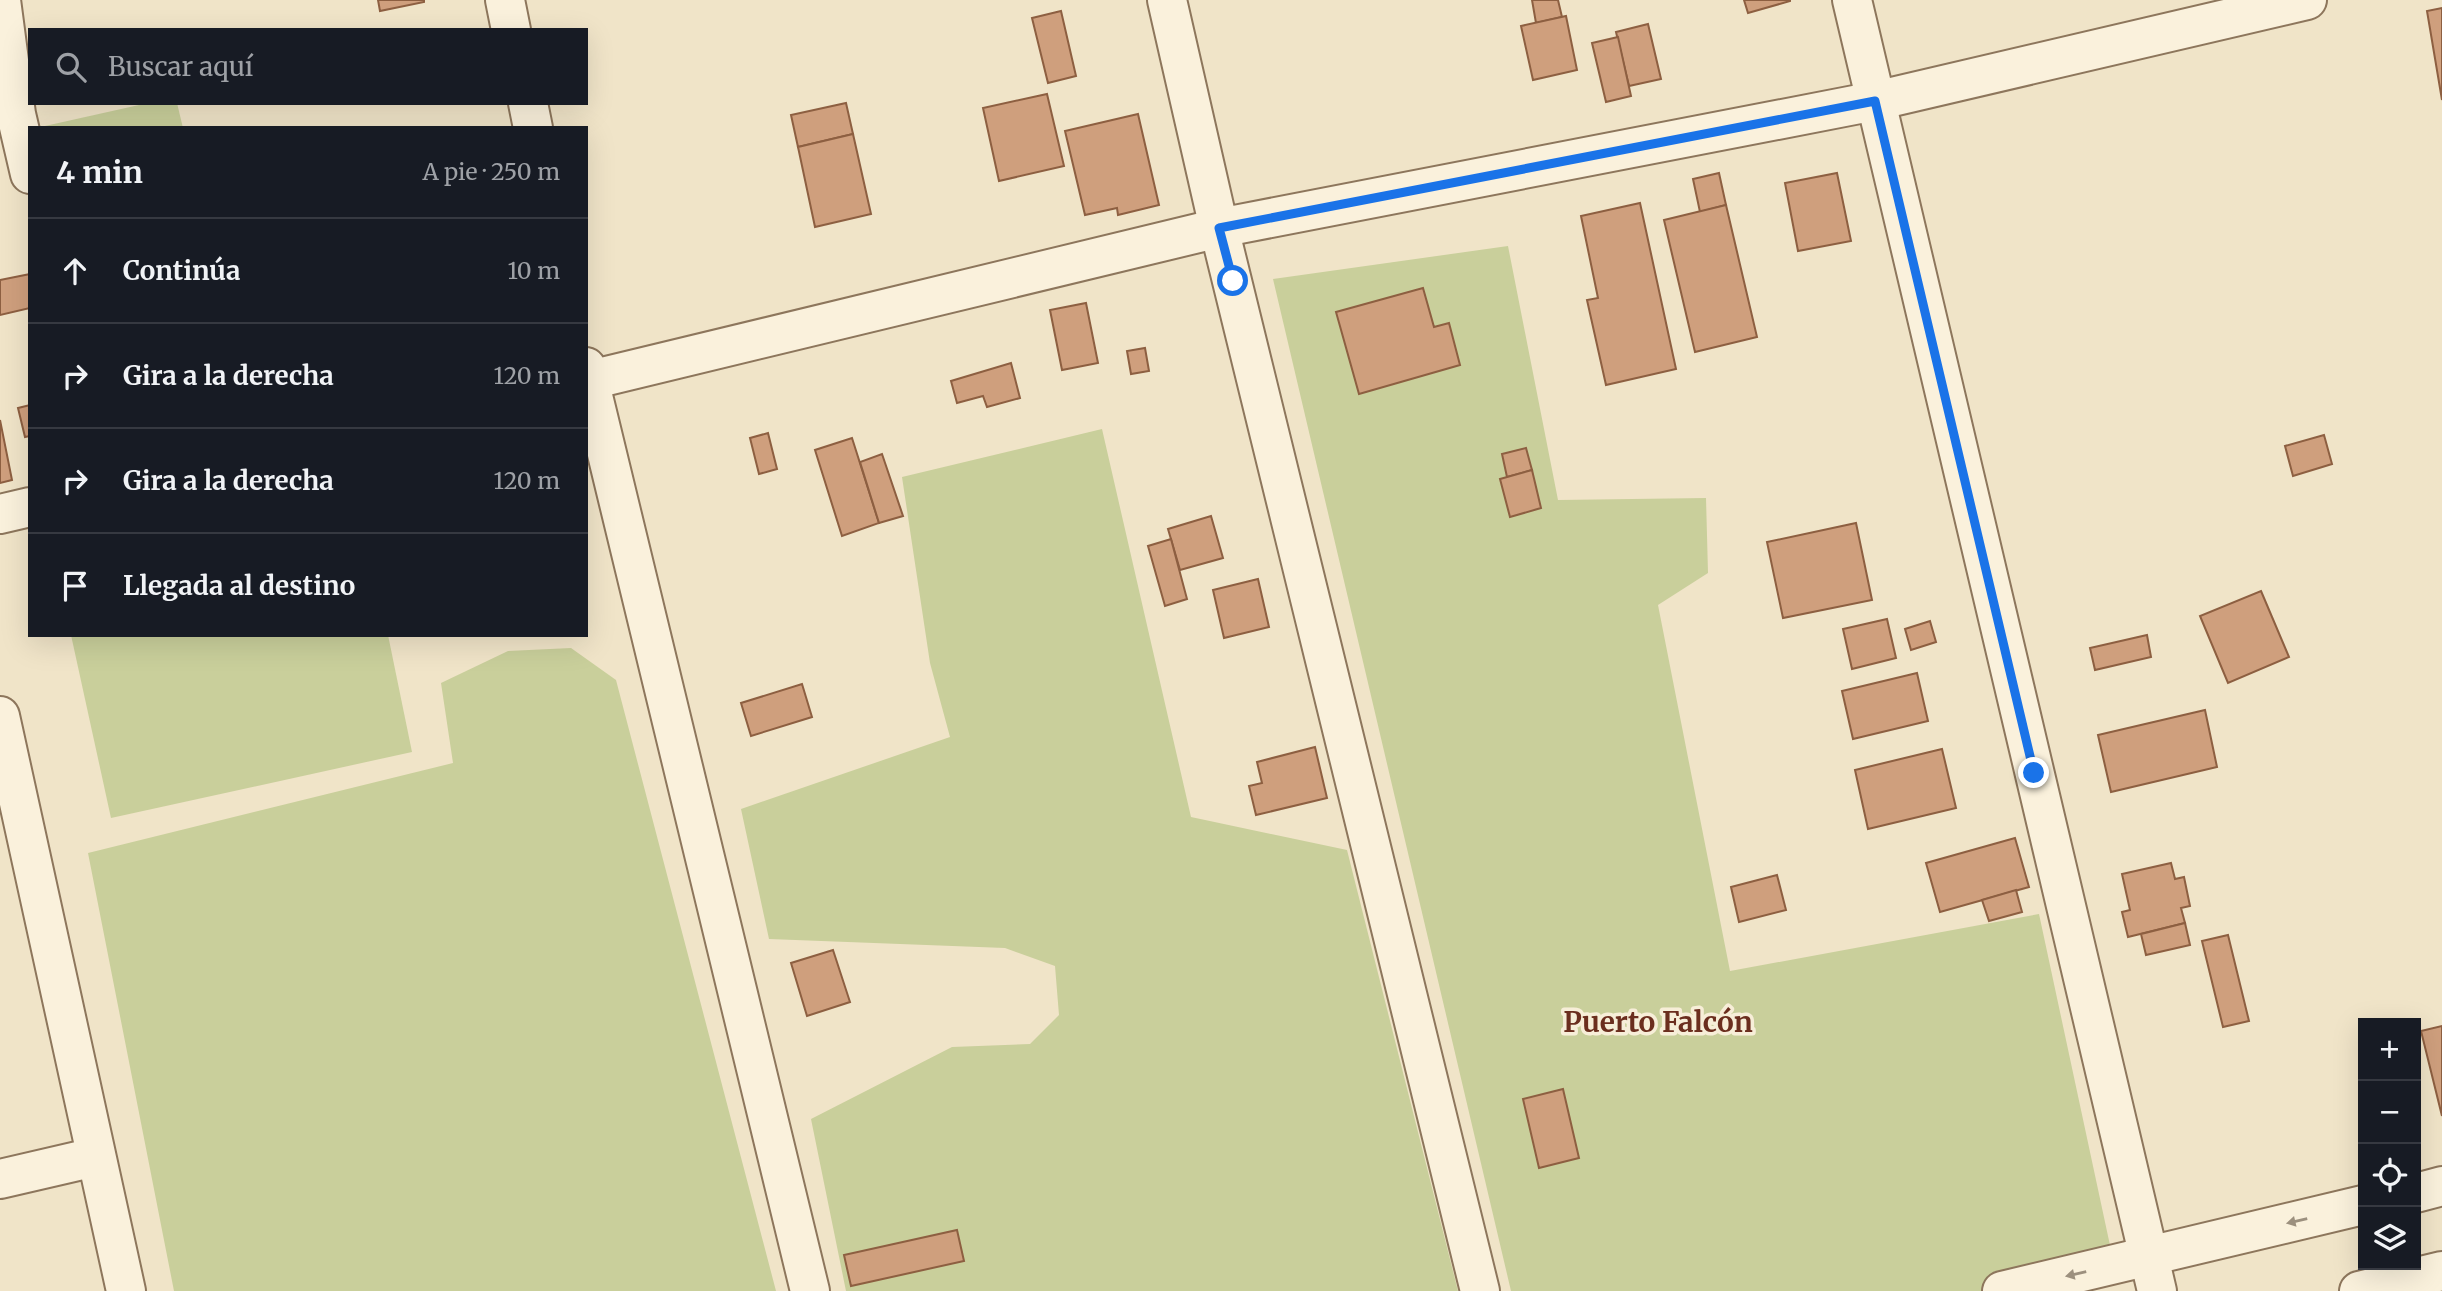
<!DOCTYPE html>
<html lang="es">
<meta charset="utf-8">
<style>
:root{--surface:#171b24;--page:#20242c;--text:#f1f3f6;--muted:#9ea1a6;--line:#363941}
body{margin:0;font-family:Merriweather,serif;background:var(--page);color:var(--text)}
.controls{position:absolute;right:21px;bottom:21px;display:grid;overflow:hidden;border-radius:0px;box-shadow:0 7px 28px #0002}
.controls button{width:63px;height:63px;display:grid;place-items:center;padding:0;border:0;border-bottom:2px solid var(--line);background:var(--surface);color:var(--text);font:35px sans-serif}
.stop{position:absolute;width:21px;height:21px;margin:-16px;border:5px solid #1a73e8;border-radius:50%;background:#fff}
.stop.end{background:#1a73e8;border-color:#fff;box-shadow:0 2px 7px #0008}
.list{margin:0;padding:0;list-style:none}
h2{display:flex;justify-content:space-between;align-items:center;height:91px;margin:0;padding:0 28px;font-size:30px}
h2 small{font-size:23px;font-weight:400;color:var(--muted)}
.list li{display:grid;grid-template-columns:46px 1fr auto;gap:21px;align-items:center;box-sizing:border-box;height:105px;padding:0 28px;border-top:2px solid var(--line)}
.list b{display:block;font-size:26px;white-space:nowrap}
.list em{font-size:23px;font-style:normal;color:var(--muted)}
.icon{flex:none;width:38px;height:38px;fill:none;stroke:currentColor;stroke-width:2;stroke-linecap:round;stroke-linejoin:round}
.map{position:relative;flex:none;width:2442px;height:1291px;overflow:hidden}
.search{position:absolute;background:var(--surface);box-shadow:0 7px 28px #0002;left:28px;top:28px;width:560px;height:77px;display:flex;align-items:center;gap:18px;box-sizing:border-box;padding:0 24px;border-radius:0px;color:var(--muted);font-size:26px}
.panel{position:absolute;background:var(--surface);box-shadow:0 7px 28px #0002;left:28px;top:126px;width:560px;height:511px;border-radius:0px}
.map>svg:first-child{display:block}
</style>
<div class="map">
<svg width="2442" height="1291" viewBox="0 0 2442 1291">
<rect width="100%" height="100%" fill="#f0e4c8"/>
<g fill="#c9cf9b">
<path d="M 148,103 L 177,103 L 183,128 L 36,128 Z"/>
<path d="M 1508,246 L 1558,500 L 1706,498 L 1708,573 L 1658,605 L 1730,971 L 2039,914 L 2114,1264 L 2000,1291 L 1511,1291 L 1273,279 Z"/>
<path d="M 1102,429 L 1191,817 L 1347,850 L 1458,1291 L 846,1291 L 811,1119 L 952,1047 L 1030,1044 L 1059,1015 L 1055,966 L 1005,948 L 769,939 L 741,809 L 950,737 L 930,663 L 902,477 Z"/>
<path d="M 71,635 L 388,635 L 412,752 L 111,818 Z"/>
<path d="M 571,648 L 616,680 L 776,1291 L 174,1291 L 88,853 L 453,763 L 441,683 L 508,651 Z"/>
</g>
<g fill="#cf9f7d" stroke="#8d5f41" stroke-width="2">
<path d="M 378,0 L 424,0 L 424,2 L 380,11 Z"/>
<path d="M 1532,0 L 1558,0 L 1562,17 L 1536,23 Z"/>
<path d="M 1744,0 L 1790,0 L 1790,1 L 1748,13 Z"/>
<path d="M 2442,8 L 2442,100 L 2427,11 Z"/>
<path d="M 1061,11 L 1076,76 L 1048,83 L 1032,18 Z"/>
<path d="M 1566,16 L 1577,70 L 1533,80 L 1521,26 Z"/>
<path d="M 1648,24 L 1661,79 L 1629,86 L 1616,32 Z"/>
<path d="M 1618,37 L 1631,96 L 1606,102 L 1592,43 Z"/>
<path d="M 1047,94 L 1064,166 L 999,181 L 983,108 Z"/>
<path d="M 846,103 L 853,134 L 798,147 L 791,115 Z"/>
<path d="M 1138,114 L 1159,205 L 1118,215 L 1117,208 L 1085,215 L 1065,131 Z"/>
<path d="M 853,134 L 871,214 L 815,227 L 798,147 Z"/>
<path d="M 1719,173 L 1726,205 L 1700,212 L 1693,179 Z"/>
<path d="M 1837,173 L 1851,241 L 1798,251 L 1785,183 Z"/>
<path d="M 1640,203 L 1676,369 L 1606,385 L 1587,300 L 1598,298 L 1581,216 Z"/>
<path d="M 1726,205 L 1757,337 L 1695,352 L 1664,220 Z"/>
<path d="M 30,274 L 30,308 L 0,315 L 0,280 Z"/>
<path d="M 1423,288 L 1434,327 L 1449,323 L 1460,365 L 1359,394 L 1336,312 Z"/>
<path d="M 1086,303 L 1098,363 L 1062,370 L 1050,310 Z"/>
<path d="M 1145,348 L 1149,371 L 1131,374 L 1127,351 Z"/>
<path d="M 1011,363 L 1020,398 L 987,407 L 983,396 L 957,403 L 951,381 Z"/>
<path d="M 30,405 L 30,436 L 25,437 L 18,408 Z"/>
<path d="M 0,420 L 12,480 L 0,483 Z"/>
<path d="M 768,433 L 777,469 L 759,474 L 750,438 Z"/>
<path d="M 2324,435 L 2332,464 L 2293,476 L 2285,446 Z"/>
<path d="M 852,438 L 879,523 L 842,536 L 815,450 Z"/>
<path d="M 1526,448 L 1532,470 L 1507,477 L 1502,454 Z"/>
<path d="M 882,454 L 903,516 L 879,523 L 860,462 Z"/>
<path d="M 1532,470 L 1541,508 L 1510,517 L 1500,479 Z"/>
<path d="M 1211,516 L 1223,558 L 1180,570 L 1168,529 Z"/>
<path d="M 1856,523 L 1872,600 L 1783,618 L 1767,542 Z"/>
<path d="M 1171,539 L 1187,599 L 1165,606 L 1148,546 Z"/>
<path d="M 1258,579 L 1269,627 L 1224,638 L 1213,590 Z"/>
<path d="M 2261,591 L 2289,657 L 2228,683 L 2200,616 Z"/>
<path d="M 1887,619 L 1896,658 L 1852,669 L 1843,629 Z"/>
<path d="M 1930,621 L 1936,642 L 1911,650 L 1905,629 Z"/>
<path d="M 2147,635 L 2151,657 L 2095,670 L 2090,648 Z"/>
<path d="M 1917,673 L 1928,721 L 1853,739 L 1842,691 Z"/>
<path d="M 802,684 L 812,717 L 751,736 L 741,703 Z"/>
<path d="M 2205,710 L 2217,767 L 2111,792 L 2098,735 Z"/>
<path d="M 1315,747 L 1327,798 L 1256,815 L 1249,786 L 1262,783 L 1257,762 Z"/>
<path d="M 1942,749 L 1956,808 L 1868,829 L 1855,770 Z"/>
<path d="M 2015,838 L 2029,887 L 1940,912 L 1926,863 Z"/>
<path d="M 2171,863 L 2175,879 L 2184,877 L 2190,906 L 2181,908 L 2185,923 L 2128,937 L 2122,912 L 2130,910 L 2122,874 Z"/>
<path d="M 1777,875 L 1786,910 L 1739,922 L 1731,887 Z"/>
<path d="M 2016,890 L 2022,912 L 1989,921 L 1982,900 Z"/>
<path d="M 2185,923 L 2190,945 L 2146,955 L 2141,934 Z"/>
<path d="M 2228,935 L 2249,1021 L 2223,1027 L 2202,941 Z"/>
<path d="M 833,950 L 850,1002 L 807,1016 L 791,963 Z"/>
<path d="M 2442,1026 L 2442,1116 L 2421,1031 Z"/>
<path d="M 1563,1089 L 1579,1158 L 1539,1168 L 1523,1099 Z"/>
<path d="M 957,1230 L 964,1261 L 851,1286 L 844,1255 Z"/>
</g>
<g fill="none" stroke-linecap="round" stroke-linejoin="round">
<g stroke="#8d765c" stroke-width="42">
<g id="street">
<path d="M 1,0 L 16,114 L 30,174"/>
<path d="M 505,0 L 511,30"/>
<path d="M 1167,0 L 1219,228 L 1480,1291"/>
<path d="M 1852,0 L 2157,1291"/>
<path d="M 528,103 L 533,128"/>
<path d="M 586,367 L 810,1291"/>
<path d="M 586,381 L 1219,228 L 1875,101 L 2307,0"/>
<path d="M 0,514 L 30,507"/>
<path d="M 0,716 L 126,1291"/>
<path d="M 0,1179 L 95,1157"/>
<path d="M 2416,1193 L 2442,1186"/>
<path d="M 2002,1291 L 2363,1205"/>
<path d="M 2359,1291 L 2442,1271"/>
</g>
</g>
<use href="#street" stroke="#faf1dc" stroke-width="38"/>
</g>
<defs><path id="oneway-solid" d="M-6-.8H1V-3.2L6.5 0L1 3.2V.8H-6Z" transform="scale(1.75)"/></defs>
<g fill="#9c907e">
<use href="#oneway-solid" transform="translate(2297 1221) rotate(167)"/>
<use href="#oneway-solid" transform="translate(2076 1274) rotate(167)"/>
</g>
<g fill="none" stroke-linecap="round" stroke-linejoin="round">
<path stroke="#1a73e8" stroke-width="9" d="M 1233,281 L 1219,228 L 1875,101 L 2034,773"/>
</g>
<g text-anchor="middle" stroke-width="7" stroke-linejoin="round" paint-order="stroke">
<g font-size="28" font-weight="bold" fill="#6b2e1e" stroke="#f7eed8">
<text x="1658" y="1032">Puerto Falcón</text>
</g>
</g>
</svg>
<div class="controls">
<button>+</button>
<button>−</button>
<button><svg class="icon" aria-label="locate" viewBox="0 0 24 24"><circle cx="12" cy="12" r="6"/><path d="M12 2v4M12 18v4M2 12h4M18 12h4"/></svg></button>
<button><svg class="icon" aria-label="layers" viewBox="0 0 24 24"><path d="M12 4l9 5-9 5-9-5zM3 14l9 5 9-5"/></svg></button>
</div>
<div class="stop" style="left:1233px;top:281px"></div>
<div class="stop end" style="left:2034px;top:773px"></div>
<div class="search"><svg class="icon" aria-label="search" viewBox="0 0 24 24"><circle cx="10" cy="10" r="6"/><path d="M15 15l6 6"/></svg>Buscar aquí</div>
<section class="panel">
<h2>4 min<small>A pie · 250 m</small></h2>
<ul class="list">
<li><svg class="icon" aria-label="ahead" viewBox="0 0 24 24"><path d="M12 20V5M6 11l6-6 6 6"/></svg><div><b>Continúa</b></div><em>10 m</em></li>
<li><svg class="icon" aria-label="right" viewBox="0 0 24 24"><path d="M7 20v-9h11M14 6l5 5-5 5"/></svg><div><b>Gira a la derecha</b></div><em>120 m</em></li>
<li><svg class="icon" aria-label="right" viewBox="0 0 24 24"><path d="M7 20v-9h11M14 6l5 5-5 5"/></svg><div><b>Gira a la derecha</b></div><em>120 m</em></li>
<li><svg class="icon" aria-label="arrive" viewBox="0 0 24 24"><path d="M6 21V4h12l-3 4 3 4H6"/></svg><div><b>Llegada al destino</b></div></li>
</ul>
</section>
</div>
